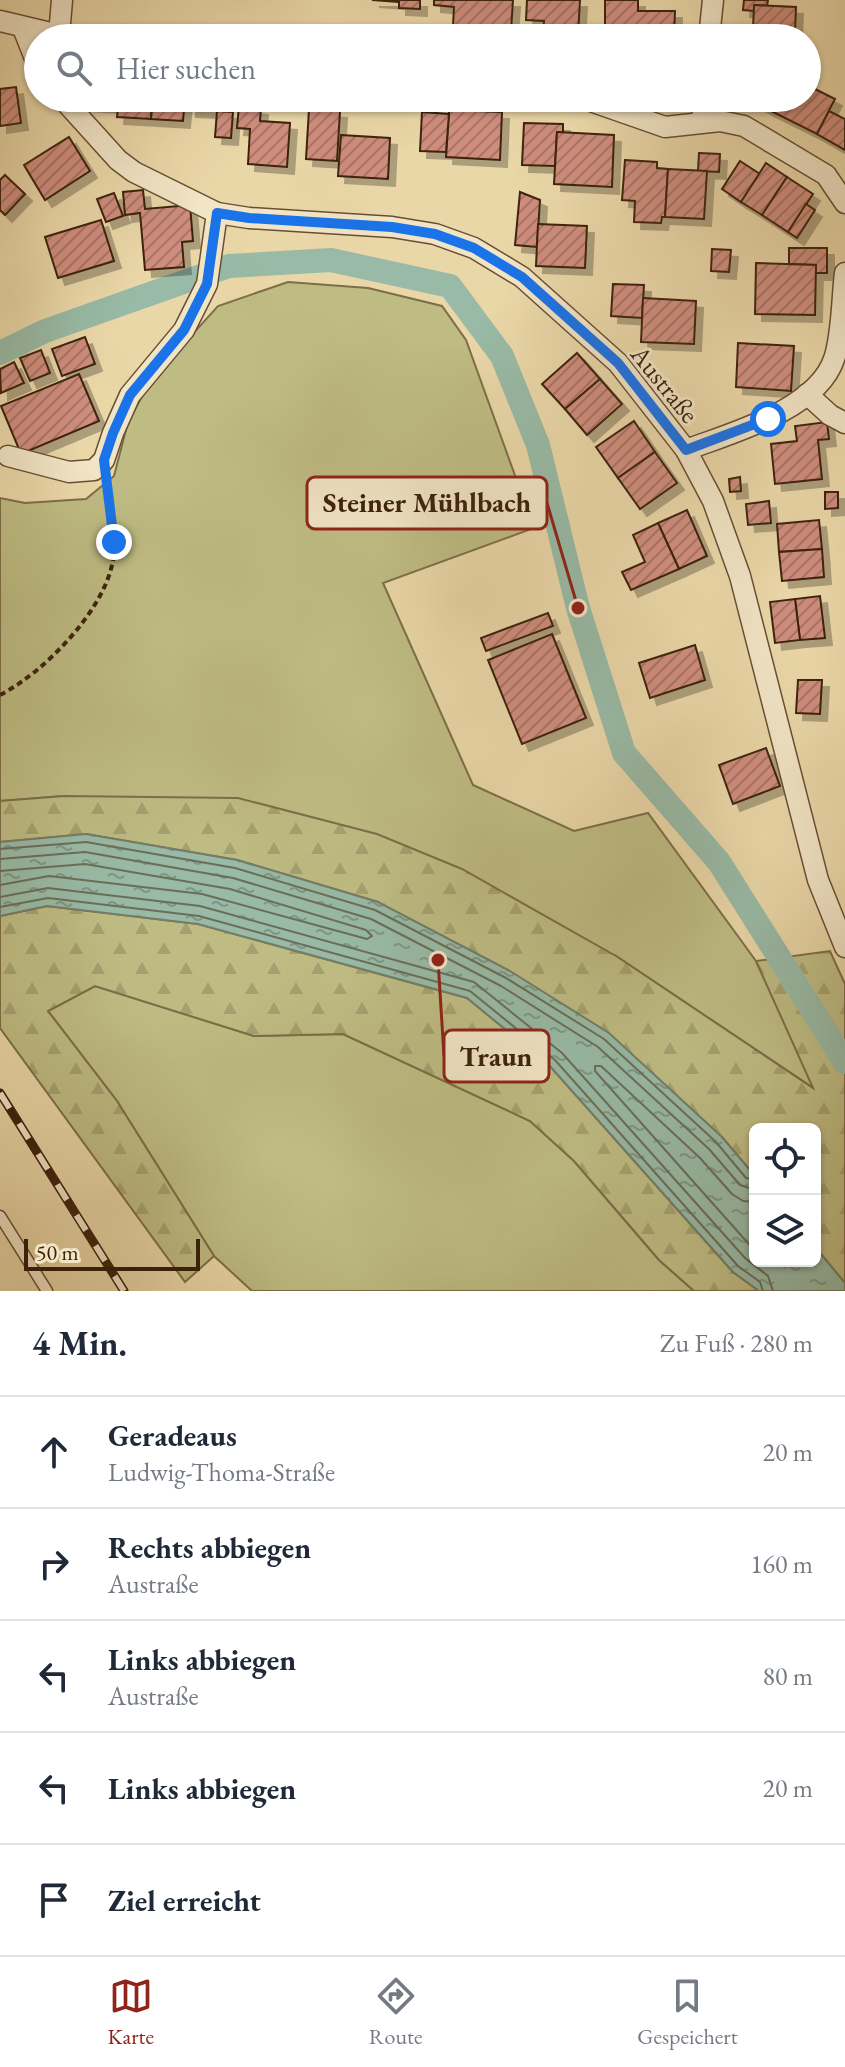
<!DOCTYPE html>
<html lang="de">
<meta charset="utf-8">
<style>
:root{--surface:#fff;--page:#f2f2f3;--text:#1f2937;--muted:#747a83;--line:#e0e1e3;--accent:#8f2418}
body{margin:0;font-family:"EB Garamond",serif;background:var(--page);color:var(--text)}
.controls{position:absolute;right:24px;bottom:24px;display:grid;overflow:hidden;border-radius:12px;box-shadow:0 2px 6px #0004}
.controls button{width:72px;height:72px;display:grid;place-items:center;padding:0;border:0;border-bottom:2px solid var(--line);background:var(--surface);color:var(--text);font:40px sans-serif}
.scale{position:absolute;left:24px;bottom:20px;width:176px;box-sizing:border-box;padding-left:8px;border:4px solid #3c210b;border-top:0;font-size:22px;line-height:28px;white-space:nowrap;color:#3c210b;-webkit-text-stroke:6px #f1e5c6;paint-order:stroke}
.stop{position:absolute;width:24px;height:24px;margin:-18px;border:6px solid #1a73e8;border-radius:50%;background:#fff}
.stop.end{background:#1a73e8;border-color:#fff;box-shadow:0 2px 8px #0008}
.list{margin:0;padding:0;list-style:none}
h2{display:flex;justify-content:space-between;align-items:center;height:104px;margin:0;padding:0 32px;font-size:34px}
h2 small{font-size:26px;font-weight:400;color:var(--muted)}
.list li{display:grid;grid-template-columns:52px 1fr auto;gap:24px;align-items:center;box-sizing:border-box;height:112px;padding:0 32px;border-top:2px solid var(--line)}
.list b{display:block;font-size:30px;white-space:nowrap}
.list p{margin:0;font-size:26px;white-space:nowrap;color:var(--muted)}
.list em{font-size:26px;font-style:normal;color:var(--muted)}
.icon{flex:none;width:44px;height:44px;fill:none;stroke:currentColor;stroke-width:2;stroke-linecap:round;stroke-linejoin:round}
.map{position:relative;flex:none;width:845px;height:1291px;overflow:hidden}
.search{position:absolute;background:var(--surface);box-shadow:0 2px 6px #0004;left:24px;right:24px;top:24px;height:88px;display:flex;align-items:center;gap:20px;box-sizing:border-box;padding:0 28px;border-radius:44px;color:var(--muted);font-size:30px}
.sheet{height:664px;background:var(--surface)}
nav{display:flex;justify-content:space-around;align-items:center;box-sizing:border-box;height:112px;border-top:2px solid var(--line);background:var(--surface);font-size:22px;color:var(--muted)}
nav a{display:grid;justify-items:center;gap:4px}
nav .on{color:var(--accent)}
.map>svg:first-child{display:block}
</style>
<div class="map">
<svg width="845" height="1291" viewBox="0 0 845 1291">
<defs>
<pattern id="forest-firs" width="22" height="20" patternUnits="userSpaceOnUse" patternTransform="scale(2)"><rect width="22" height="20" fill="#bebc83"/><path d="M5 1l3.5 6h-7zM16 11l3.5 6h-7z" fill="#a4a170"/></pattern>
<pattern id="water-ripples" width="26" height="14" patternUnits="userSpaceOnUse" patternTransform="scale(2)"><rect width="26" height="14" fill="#98baa6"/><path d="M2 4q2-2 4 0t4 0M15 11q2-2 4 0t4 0" fill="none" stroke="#7d9785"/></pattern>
<pattern id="building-hatch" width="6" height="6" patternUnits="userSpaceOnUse" patternTransform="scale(2)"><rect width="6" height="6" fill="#cf8d7d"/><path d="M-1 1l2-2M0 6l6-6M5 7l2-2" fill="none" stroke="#a97365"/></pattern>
<filter id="shadow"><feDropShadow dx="7" dy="7" stdDeviation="0" flood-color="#0004"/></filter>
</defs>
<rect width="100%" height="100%" fill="#ead7a8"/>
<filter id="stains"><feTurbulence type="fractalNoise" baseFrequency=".0025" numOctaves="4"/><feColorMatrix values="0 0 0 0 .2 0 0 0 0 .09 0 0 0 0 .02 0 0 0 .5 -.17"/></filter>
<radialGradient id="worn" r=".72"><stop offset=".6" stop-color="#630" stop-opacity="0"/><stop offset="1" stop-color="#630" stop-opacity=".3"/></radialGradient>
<g fill="#bebc83" stroke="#7d6e47" stroke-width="2">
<path d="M 288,282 L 368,288 L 442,306 L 466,340 L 534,528 L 383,583 L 473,785 L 574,831 L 648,813 L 756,961 L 815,1089 L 616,956 L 64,796 L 0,801 L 0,498 L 25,503 L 86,499 L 114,476 L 128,422 L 151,380 L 218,306 Z"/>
<path d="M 95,986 L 254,1036 L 343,1034 L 530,1121 L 574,1161 L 659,1260 L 694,1291 L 252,1291 L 214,1256 L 117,1101 L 48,1011 Z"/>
</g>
<g fill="url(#forest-firs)" stroke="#7d6e47" stroke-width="2">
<path d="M 64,796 L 238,798 L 377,834 L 462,869 L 616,956 L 813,1088 L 756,961 L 830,951 L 845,984 L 845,1283 L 815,1247 L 815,1129 L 755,1129 L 755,1176 L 722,1137 L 378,902 L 237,860 L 86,834 L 0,842 L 0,801 Z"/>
<path d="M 47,906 L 198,924 L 467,998 L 549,1065 L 733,1272 L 759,1291 L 694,1291 L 659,1260 L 574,1161 L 530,1121 L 343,1034 L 254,1036 L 95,986 L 48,1011 L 117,1101 L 214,1256 L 185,1282 L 0,1028 L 0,916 Z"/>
</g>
<path fill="url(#water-ripples)" stroke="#737d68" stroke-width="2" d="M 86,834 L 237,860 L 378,902 L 510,971 L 609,1033 L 722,1137 L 755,1176 L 755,1261 L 815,1261 L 815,1247 L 845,1283 L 845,1291 L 759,1291 L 733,1272 L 549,1065 L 467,998 L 198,924 L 47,906 L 0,916 L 0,842 Z"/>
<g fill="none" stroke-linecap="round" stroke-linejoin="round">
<g stroke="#6a6e58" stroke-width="2">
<path d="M 0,849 L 86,842 L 235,868 L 375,910 L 506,978 L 604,1039 L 716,1142 L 746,1178 L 755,1180"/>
<path d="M 0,859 L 85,852 L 233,878 L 371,919 L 501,986 L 598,1047 L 709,1149 L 740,1185 L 755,1190"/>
<path d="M 0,871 L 85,864 L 230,889 L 366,930 L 372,936 L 367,939 L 202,894 L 49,876 L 0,885"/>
<path d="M 0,897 L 48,888 L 200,906 L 474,982 L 562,1053 L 745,1258 L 768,1276 L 773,1291"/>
<path d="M 0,907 L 48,898 L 199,916 L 470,991 L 555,1060 L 738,1266 L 760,1282 L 763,1291"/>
<path d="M 755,1202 L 743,1201 L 732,1194 L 700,1158 L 601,1066 L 595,1066 L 595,1071 L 755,1251"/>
</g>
<path stroke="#98baa6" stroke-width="24" d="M 0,353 L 45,331 L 229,266 L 331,260 L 450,286 L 502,356 L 538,445 L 578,608 L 624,753 L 719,862 L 845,1062"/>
</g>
<g fill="url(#building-hatch)" stroke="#3c210b" stroke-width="2" filter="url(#shadow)">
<path d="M 372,0 L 420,0 L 420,9 L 399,8 L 399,2 Z"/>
<path d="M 434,0 L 513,0 L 511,31 L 453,26 L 454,7 L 434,5 Z"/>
<path d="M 527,0 L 580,0 L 578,36 L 543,34 L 544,21 L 526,20 Z"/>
<path d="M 605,0 L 638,0 L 638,11 L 675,11 L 674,38 L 605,37 Z"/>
<path d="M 744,0 L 768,0 L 767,6 L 754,5 L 754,11 L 743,10 Z"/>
<path d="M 754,5 L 796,7 L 795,31 L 753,29 Z"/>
<path d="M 753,29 L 795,31 L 795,38 L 753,38 Z"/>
<path d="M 807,85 L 835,99 L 817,134 L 769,110 L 775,98 L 807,98 Z"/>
<path d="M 16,87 L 21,123 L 0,126 L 0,89 Z"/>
<path d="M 86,98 L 113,98 L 113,106 L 85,104 Z"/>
<path d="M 119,98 L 153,98 L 151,119 L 117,117 Z"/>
<path d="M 153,98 L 185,98 L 183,121 L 151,119 Z"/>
<path d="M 189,98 L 213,98 L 212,111 L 189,110 Z"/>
<path d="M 747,98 L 775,98 L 769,110 Z"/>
<path d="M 239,106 L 261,108 L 260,121 L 290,123 L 287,167 L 248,164 L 250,129 L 237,128 Z"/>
<path d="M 309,109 L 340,111 L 337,161 L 306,159 Z"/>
<path d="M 449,110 L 502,112 L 500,160 L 446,157 Z"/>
<path d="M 217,111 L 233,112 L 231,138 L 215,137 Z"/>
<path d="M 829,111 L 845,119 L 845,150 L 817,134 Z"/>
<path d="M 422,112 L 449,114 L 446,152 L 420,151 Z"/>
<path d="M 524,123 L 563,124 L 563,133 L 557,132 L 555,166 L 522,165 Z"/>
<path d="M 557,132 L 614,135 L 612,187 L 554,184 Z"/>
<path d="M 341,135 L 390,138 L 388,179 L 338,176 Z"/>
<path d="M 69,137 L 90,171 L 45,200 L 24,165 Z"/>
<path d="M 699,153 L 720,154 L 719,172 L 698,171 Z"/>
<path d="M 625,160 L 657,162 L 657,168 L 668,169 L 665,217 L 662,217 L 661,223 L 634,222 L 635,201 L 622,200 Z"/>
<path d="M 740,161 L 760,174 L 741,202 L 722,189 Z"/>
<path d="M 766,163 L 787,177 L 762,215 L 741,202 Z"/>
<path d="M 668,169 L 707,171 L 704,219 L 665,217 Z"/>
<path d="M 5,175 L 25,194 L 5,215 L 0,210 L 0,180 Z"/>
<path d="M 787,177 L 813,194 L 788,232 L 762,215 Z"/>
<path d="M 143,190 L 145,209 L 190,205 L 193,241 L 182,242 L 184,267 L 145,270 L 140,213 L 125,215 L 123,192 Z"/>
<path d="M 520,192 L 540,200 L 537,247 L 515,245 Z"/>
<path d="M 114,193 L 123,216 L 106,222 L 97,199 Z"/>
<path d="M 806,204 L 815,210 L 797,238 L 788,232 Z"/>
<path d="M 101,220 L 114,261 L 58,278 L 45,237 Z"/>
<path d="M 538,224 L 587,226 L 585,268 L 536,266 Z"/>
<path d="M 789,248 L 827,248 L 827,273 L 815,273 L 816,265 L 789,264 Z"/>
<path d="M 712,249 L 731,250 L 729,272 L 711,271 Z"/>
<path d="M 756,263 L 816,265 L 815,315 L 755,314 Z"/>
<path d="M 613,284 L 644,285 L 642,318 L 611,316 Z"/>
<path d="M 643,298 L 696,301 L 694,344 L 641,342 Z"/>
<path d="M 85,337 L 95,364 L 62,376 L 52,349 Z"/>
<path d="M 738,343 L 794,346 L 791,391 L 736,387 Z"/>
<path d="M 41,350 L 50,373 L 30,381 L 20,358 Z"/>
<path d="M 577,353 L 600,379 L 565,409 L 542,384 Z"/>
<path d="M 14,362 L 24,383 L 1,393 L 0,369 Z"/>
<path d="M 79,374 L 99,421 L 21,454 L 1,406 Z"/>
<path d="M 600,379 L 622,404 L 587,435 L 565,409 Z"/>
<path d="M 634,421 L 655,452 L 618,478 L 596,447 Z"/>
<path d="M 827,422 L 829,439 L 818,440 L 822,479 L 775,484 L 771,444 L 797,441 L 795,426 Z"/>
<path d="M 655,452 L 677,483 L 640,509 L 618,478 Z"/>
<path d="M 740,477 L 741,491 L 730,492 L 729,479 Z"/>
<path d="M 825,492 L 838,492 L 838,508 L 825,509 Z"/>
<path d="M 769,501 L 771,523 L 748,525 L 746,504 Z"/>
<path d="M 687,510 L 707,556 L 679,569 L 658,523 Z"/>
<path d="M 819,520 L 822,549 L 779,552 L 777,524 Z"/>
<path d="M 658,523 L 679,569 L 631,590 L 622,572 L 645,562 L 633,535 Z"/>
<path d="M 822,549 L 824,577 L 782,581 L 779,552 Z"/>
<path d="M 820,596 L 825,638 L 800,640 L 795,599 Z"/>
<path d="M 795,599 L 800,640 L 775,643 L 770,602 Z"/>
<path d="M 548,613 L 553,626 L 486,651 L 481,638 Z"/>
<path d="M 552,634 L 586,718 L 522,744 L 488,660 Z"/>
<path d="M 695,645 L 705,680 L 650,698 L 639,663 Z"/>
<path d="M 798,680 L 822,680 L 820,714 L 796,713 Z"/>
<path d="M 766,748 L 780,786 L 733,804 L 719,765 Z"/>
</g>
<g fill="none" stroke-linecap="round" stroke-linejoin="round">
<g stroke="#684e32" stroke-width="13">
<path id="lane" d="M 0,1216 L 47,1291"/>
</g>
<g stroke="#684e32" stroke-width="23">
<g id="street">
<path d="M 0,21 L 59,35 L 90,38"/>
<path d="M 23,28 L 38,66"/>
<path d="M 59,35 L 62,0"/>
<path d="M 709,38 L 713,0"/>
<path d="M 62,98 L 118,160 L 134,172 L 217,213 L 249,218 L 392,227 L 435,234 L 474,248 L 522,277 L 618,363 L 686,450 L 713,501 L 740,576 L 818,880 L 845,947"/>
<path d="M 582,98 L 665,127 L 720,121 L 744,126 L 826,175 L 845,203"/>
<path d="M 702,122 L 704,98"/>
<path d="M 807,394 L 830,415 L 845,423"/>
<path d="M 686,450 C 731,433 817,410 834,359 C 842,337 842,297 845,273"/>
<path d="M 8,456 L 69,472 L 94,470 L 104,460 L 113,433 L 130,395 L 184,330 L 207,284 L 217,213"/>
</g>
</g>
<path stroke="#3c210b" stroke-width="4" stroke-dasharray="6 4" stroke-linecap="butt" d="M 0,695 C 43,673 101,614 112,565 C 118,539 110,510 107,484"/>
<use href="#lane" stroke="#f1e5c6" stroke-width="10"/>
<use href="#street" stroke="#f1e5c6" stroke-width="20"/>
<g stroke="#3c210b" stroke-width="9">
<path id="rail" d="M 0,1093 L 124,1291"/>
</g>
<use href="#rail" stroke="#f1e5c6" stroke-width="6" stroke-dasharray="18" stroke-linecap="butt"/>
</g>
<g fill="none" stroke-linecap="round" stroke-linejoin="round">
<path stroke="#1a73e8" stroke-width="10" d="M 114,542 L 104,460 L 113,433 L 130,395 L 184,330 L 207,284 L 217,213 L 249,218 L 392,227 L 435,234 L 474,248 L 522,277 L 618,363 L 686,450 L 768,419"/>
</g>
<g text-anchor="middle" stroke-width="6" stroke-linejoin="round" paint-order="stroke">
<g font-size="26" fill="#3c210b" stroke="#f1e5c6">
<text transform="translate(665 384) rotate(51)" y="9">Austraße</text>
</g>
</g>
<path fill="none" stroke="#8f2418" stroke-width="3" d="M578 608L547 503M438 960L444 1056"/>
<g fill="#8f2418" stroke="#f1e5c6" stroke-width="3">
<circle cx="578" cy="608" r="8"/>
<circle cx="438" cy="960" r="8"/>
</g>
<g fill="#f1e5c6" stroke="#8f2418" stroke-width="3">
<rect x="307" y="477" width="240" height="52" rx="8"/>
<rect x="444" y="1030" width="105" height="52" rx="8"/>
</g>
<g font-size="28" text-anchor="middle" font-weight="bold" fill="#3c210b">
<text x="427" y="512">Steiner Mühlbach</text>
<text x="496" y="1066">Traun</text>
</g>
<rect width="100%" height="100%" filter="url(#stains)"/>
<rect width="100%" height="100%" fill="url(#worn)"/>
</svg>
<div class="controls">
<button><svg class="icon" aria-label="locate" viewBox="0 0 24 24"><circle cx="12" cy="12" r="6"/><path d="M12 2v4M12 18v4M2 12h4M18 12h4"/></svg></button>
<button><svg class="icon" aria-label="layers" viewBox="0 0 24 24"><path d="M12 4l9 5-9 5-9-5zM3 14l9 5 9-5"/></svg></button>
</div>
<div class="scale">50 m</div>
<div class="stop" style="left:768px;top:419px"></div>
<div class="stop end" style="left:114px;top:542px"></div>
<div class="search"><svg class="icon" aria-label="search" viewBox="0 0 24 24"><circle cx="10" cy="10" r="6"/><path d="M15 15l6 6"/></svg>Hier suchen</div>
</div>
<section class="sheet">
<h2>4 Min.<small>Zu Fuß · 280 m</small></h2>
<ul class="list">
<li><svg class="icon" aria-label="ahead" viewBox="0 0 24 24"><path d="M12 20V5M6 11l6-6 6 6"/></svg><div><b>Geradeaus</b><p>Ludwig-Thoma-Straße</p></div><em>20 m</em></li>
<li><svg class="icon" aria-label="right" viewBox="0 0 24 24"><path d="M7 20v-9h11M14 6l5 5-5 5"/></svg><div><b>Rechts abbiegen</b><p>Austraße</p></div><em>160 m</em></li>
<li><svg class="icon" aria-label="left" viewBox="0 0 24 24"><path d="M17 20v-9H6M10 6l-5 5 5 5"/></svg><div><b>Links abbiegen</b><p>Austraße</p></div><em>80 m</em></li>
<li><svg class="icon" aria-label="left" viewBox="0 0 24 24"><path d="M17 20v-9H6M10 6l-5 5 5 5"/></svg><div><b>Links abbiegen</b></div><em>20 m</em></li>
<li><svg class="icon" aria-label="arrive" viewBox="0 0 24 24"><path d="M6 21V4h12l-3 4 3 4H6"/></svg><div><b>Ziel erreicht</b></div></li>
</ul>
</section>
<nav>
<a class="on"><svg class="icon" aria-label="map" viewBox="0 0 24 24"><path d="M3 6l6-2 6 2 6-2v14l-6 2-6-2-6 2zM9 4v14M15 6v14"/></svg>Karte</a>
<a><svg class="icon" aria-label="directions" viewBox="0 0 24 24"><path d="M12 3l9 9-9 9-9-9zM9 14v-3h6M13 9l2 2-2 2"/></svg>Route</a>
<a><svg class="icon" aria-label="saved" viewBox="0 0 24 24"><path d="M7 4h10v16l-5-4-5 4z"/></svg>Gespeichert</a>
</nav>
